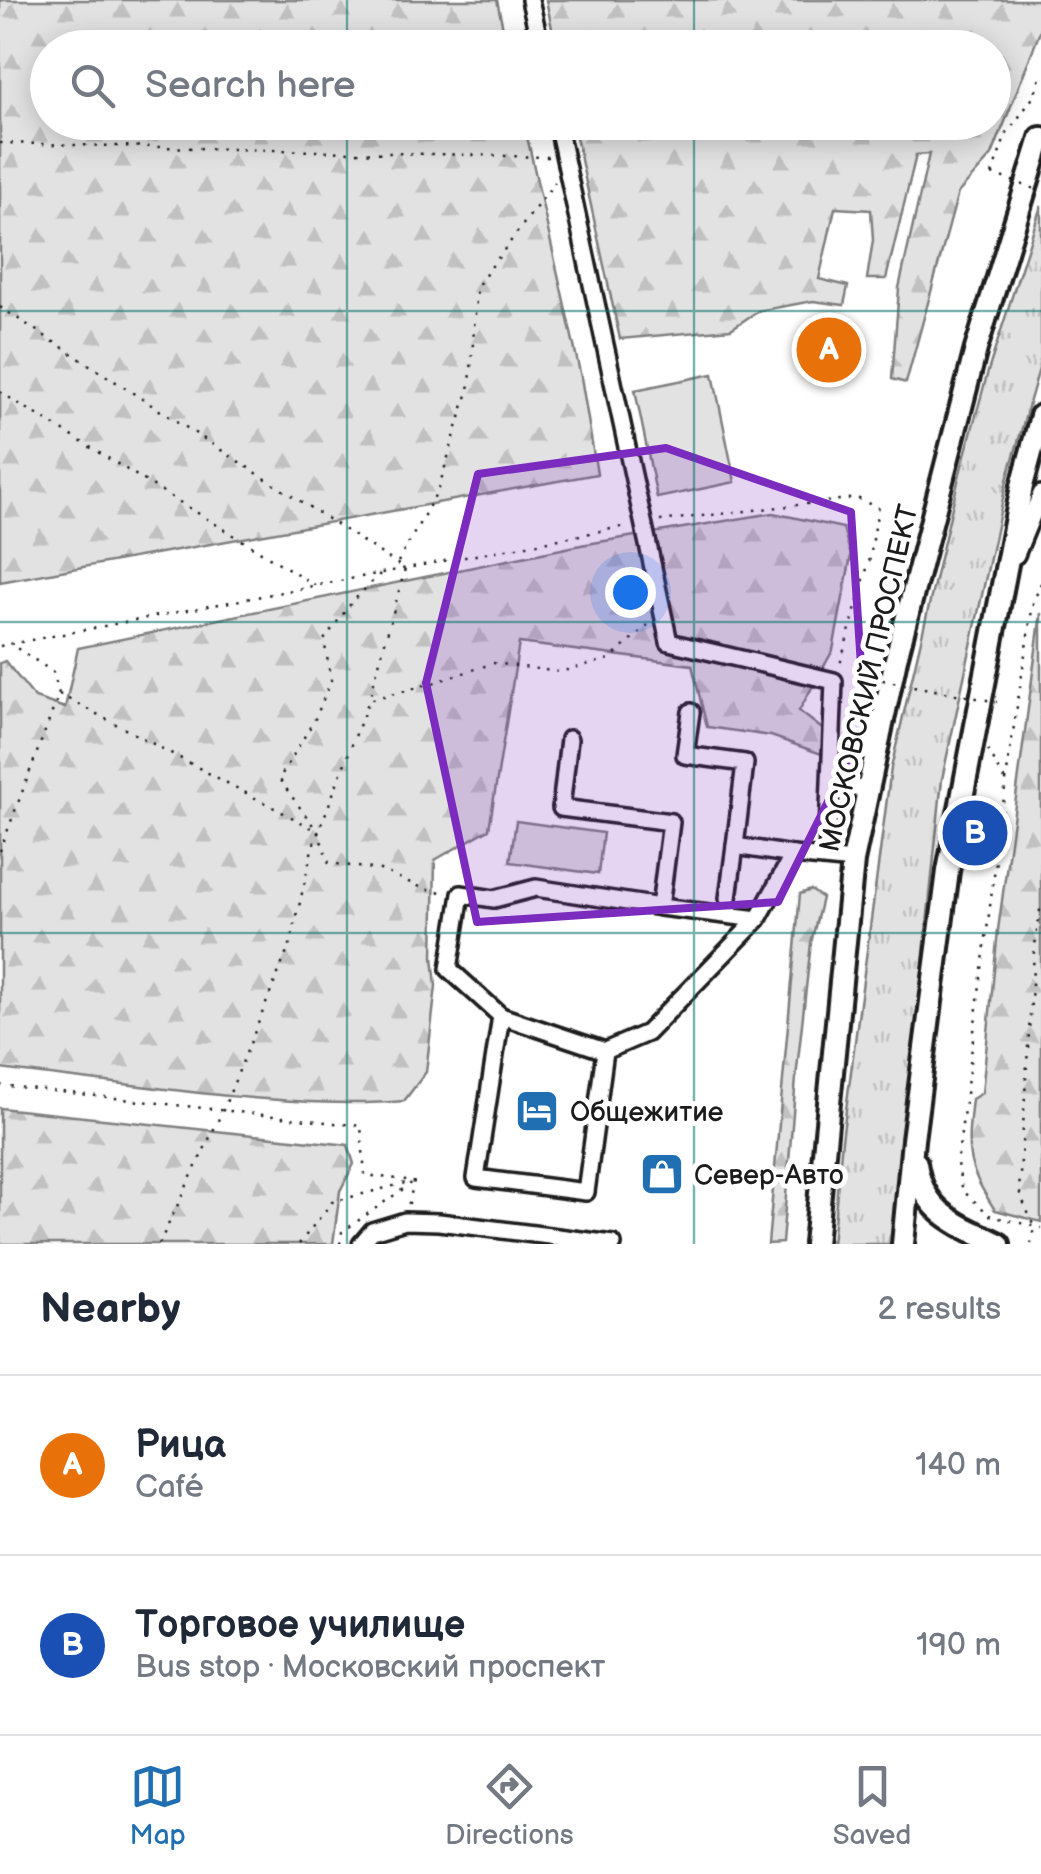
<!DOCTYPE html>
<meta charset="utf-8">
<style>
:root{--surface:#fff;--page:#f6f6f7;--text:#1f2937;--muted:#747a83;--line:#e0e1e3;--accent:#1f6fb2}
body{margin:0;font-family:"Balsamiq Sans",sans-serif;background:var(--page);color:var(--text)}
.you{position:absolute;left:630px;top:592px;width:35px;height:35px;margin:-25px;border:8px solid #fff;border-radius:50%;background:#1a73e8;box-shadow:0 0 0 15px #1a73e833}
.badge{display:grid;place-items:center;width:65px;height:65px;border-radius:50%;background:var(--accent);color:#fff;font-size:32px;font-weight:700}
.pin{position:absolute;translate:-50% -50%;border:5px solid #fff;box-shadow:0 2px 10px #0006}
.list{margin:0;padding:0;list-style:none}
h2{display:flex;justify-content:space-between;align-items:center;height:130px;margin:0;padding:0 40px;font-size:42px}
h2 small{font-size:32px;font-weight:400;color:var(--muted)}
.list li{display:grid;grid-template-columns:65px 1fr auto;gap:30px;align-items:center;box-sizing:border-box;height:180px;padding:0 40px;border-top:2px solid var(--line)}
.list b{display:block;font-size:38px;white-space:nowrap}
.list p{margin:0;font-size:32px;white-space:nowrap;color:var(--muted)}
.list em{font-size:32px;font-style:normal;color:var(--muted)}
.icon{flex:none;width:55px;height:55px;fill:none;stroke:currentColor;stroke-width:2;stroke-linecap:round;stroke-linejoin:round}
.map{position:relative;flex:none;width:1041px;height:1244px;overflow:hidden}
.search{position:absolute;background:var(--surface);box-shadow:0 5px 25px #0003;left:30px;right:30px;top:30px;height:110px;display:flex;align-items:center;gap:25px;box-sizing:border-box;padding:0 35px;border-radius:55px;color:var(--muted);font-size:38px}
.sheet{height:490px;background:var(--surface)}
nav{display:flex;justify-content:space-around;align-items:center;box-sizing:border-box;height:140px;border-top:2px solid var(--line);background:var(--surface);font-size:28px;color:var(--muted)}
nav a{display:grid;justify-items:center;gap:5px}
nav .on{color:var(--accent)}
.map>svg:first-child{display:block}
</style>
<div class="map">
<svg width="1041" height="1244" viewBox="0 0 1041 1244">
<defs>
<pattern id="grass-tufts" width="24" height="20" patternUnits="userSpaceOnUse" patternTransform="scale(2.5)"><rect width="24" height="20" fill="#e2e2e2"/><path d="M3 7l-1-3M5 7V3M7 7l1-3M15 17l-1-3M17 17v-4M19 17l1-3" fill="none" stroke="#c1c1c1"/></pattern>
<pattern id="forest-firs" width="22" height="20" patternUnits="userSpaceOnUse" patternTransform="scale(2.5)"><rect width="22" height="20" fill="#e2e2e2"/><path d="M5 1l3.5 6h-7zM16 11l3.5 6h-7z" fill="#c1c1c1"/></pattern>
</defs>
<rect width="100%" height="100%" fill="#fff"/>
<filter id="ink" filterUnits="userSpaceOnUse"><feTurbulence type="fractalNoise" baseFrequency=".01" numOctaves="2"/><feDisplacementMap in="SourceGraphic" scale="20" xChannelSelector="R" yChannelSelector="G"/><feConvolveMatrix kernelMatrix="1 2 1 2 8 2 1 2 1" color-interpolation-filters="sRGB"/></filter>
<g filter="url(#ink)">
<path fill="url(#grass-tufts)" stroke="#7f7f7f" stroke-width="2.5" d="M 1041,206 L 1041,362 L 1007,480 L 942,779 L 894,1244 L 832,1244 L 842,1140 L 891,768 L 960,473 L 989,368 Z"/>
<g fill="url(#forest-firs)" stroke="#7f7f7f" stroke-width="2.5">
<path d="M 0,0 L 497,0 L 507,47 L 48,48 L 48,122 L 524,123 L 581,377 L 597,474 L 0,582 Z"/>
<path d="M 546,0 L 1041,0 L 1041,29 L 992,155 L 958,193 L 906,383 L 892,379 L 899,288 L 929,154 L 916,155 L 886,279 L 867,279 L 873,240 L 871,210 L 835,208 L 819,279 L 848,286 L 844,305 L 813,301 L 758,311 L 731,329 L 620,339 L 573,123 L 994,122 L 994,48 L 556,47 Z"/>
<path d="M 773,513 L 843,528 L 851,556 L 833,650 L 799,711 L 826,732 L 827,756 L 771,736 L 707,727 L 692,665 L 519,643 L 489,829 L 435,860 L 433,957 L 436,986 L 426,1072 L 404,1101 C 345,1106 287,1101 228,1096 C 152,1088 76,1078 0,1069 L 0,663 L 5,661 L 35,698 L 65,708 L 78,648 L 581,545 Z"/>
<path d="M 1041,613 L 1041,1222 L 995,1210 C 965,1163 966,1153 972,1099 L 982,1093 L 998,930 Z"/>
<path d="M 811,890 L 822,898 L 811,943 L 796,1078 L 782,1243 L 768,1244 L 800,894 Z"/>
<path d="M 0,1108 L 348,1145 L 354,1164 L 340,1191 L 333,1244 L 0,1244 Z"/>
</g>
<g fill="#e2e2e2" stroke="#7f7f7f" stroke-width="2.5">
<path d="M 713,374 L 735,482 L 657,498 L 635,390 Z"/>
<path d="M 516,821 L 603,833 L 598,874 L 510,862 Z"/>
</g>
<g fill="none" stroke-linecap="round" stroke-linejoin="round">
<g stroke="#1c1c1c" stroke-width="22">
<g id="minor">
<path d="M 530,0 L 541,48"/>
<path d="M 557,122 L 669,642 L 834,681 L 827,858"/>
<path d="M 1016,555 L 1041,494"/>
<path d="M 691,712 L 685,755 L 745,763 L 735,846 L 793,855"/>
<path d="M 569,739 L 561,808 L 671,822 L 660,907 L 758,919"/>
<path d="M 831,786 L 868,789"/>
<path d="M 728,898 L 735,846"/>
<path d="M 660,907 L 536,888 L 494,899 L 461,894 L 449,969 L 501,1016 L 476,1178 L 586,1192 L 605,1051 L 647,1033 L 758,919 L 793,855 L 853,861"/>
<path d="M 501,1016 L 605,1051"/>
<path d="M 361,1244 L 372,1231 L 405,1221 L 439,1222 L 613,1244"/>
</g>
</g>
<g stroke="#1c1c1c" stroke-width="28">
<g id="major">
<path d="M 916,1163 C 923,1214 958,1224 999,1244"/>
<path d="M 815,1244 L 853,861 L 896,659 L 976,349 L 1041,138"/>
<path d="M 903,1244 L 913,1140 L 948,871 L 1022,486 L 1041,416"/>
</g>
</g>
<g stroke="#1c1c1c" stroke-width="2.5" stroke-dasharray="2.5 8" stroke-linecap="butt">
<path d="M 0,143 L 548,157"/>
<path d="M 992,174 L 1006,135 L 1034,96 L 1041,75"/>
<path d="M 0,307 L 405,569 L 369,700"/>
<path d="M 0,392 L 315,585"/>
<path d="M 660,521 L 857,498 L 878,508 L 870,558 L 839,668"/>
<path d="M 398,562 L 438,490 L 470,385 L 477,286 L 555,182"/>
<path d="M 380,574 L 352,602 L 324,640 L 331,680 L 316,717 L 279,779 L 318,832 L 329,863 L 380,870 L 425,889 L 447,893"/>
<path d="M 1041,583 L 1033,603 L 1009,758 L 957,1164 L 963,1191 L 991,1216 L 1041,1228"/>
<path d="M 0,646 L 627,526"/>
<path d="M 59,694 L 314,829"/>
<path d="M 988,750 L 1006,782"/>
<path d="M 845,772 L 850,768 L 862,676"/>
<path d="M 0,851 L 59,694 L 53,672 L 12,645"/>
<path d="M 0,1085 L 361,1126 L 365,1175 L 414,1181 L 408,1207"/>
<path d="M 159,1244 L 223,1110 L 291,942 L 312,849 L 369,700 L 436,682 L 494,663 L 559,672 L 610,659 L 647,626 L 648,621"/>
<path d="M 299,1244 L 332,1202 L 409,1182"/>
<path d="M 340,1244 L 342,1232 L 413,1182"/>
<path d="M 1031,1244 L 1034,1227 L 1019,1191 L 1034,952 L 1041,903"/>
</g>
<use href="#minor" stroke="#fff" stroke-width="15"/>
<use href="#major" stroke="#fff" stroke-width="20"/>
<g stroke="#1c1c1c" stroke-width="2.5" stroke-dasharray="2.5 8" stroke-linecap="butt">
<path d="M 992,174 L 1041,191"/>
<path d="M 862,676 L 997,702"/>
</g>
</g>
</g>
<path fill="#7b2cbf" fill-opacity="0.2" stroke="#7b2cbf" stroke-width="8" stroke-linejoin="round" d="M 666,448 L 851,512 L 865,727 L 778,902 L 477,922 L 426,683 L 478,474 Z"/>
<path fill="none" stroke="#0f766e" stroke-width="2.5" stroke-opacity="0.55" d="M 347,0 L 347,48M 694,0 L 694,48M 347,122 L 347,1244M 694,122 L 694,1244M 0,311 L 1041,311M 0,622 L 1041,622M 0,933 L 1041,933"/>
<defs>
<g id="hotel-square" transform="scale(2.25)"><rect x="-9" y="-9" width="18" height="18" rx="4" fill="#1f6fb2" stroke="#fff"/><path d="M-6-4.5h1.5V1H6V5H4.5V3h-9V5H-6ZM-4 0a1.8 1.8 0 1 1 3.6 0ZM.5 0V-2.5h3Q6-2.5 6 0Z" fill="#fff"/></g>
<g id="shop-square" transform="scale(2.25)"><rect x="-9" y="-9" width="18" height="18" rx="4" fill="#1f6fb2" stroke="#fff"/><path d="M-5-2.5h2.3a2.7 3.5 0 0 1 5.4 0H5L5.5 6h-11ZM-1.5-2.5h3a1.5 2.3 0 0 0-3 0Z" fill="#fff"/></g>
</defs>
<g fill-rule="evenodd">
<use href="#hotel-square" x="537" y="1111"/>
<use href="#shop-square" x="662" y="1174"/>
</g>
<g text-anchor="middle" stroke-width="10" stroke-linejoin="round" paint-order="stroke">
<g font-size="28" fill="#1c1c1c" stroke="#fff">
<text transform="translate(868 678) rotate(-77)" y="10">МОСКОВСКИЙ ПРОСПЕКТ</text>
</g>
<g font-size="28" fill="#1c1c1c" stroke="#fff" text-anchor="start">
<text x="570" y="1121">Общежитие</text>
<text x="694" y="1184">Север-Авто</text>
</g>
</g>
</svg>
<div class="you"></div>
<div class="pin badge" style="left:829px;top:350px;background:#e8710a">A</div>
<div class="pin badge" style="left:975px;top:833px;background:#1a4fb4">B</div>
<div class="search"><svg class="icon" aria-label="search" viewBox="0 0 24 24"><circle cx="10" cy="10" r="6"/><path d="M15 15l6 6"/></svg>Search here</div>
</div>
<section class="sheet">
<h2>Nearby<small>2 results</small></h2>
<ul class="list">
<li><span class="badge" style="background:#e8710a">A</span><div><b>Рица</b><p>Café</p></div><em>140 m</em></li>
<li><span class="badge" style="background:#1a4fb4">B</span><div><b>Торговое училище</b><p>Bus stop · Московский проспект</p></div><em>190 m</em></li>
</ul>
</section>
<nav>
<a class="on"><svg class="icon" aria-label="map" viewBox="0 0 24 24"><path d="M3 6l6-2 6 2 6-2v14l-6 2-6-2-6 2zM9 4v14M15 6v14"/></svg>Map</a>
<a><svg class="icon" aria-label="directions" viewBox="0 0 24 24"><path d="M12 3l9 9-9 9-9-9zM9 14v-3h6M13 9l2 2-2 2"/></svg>Directions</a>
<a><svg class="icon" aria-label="saved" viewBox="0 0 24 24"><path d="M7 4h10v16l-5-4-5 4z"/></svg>Saved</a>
</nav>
